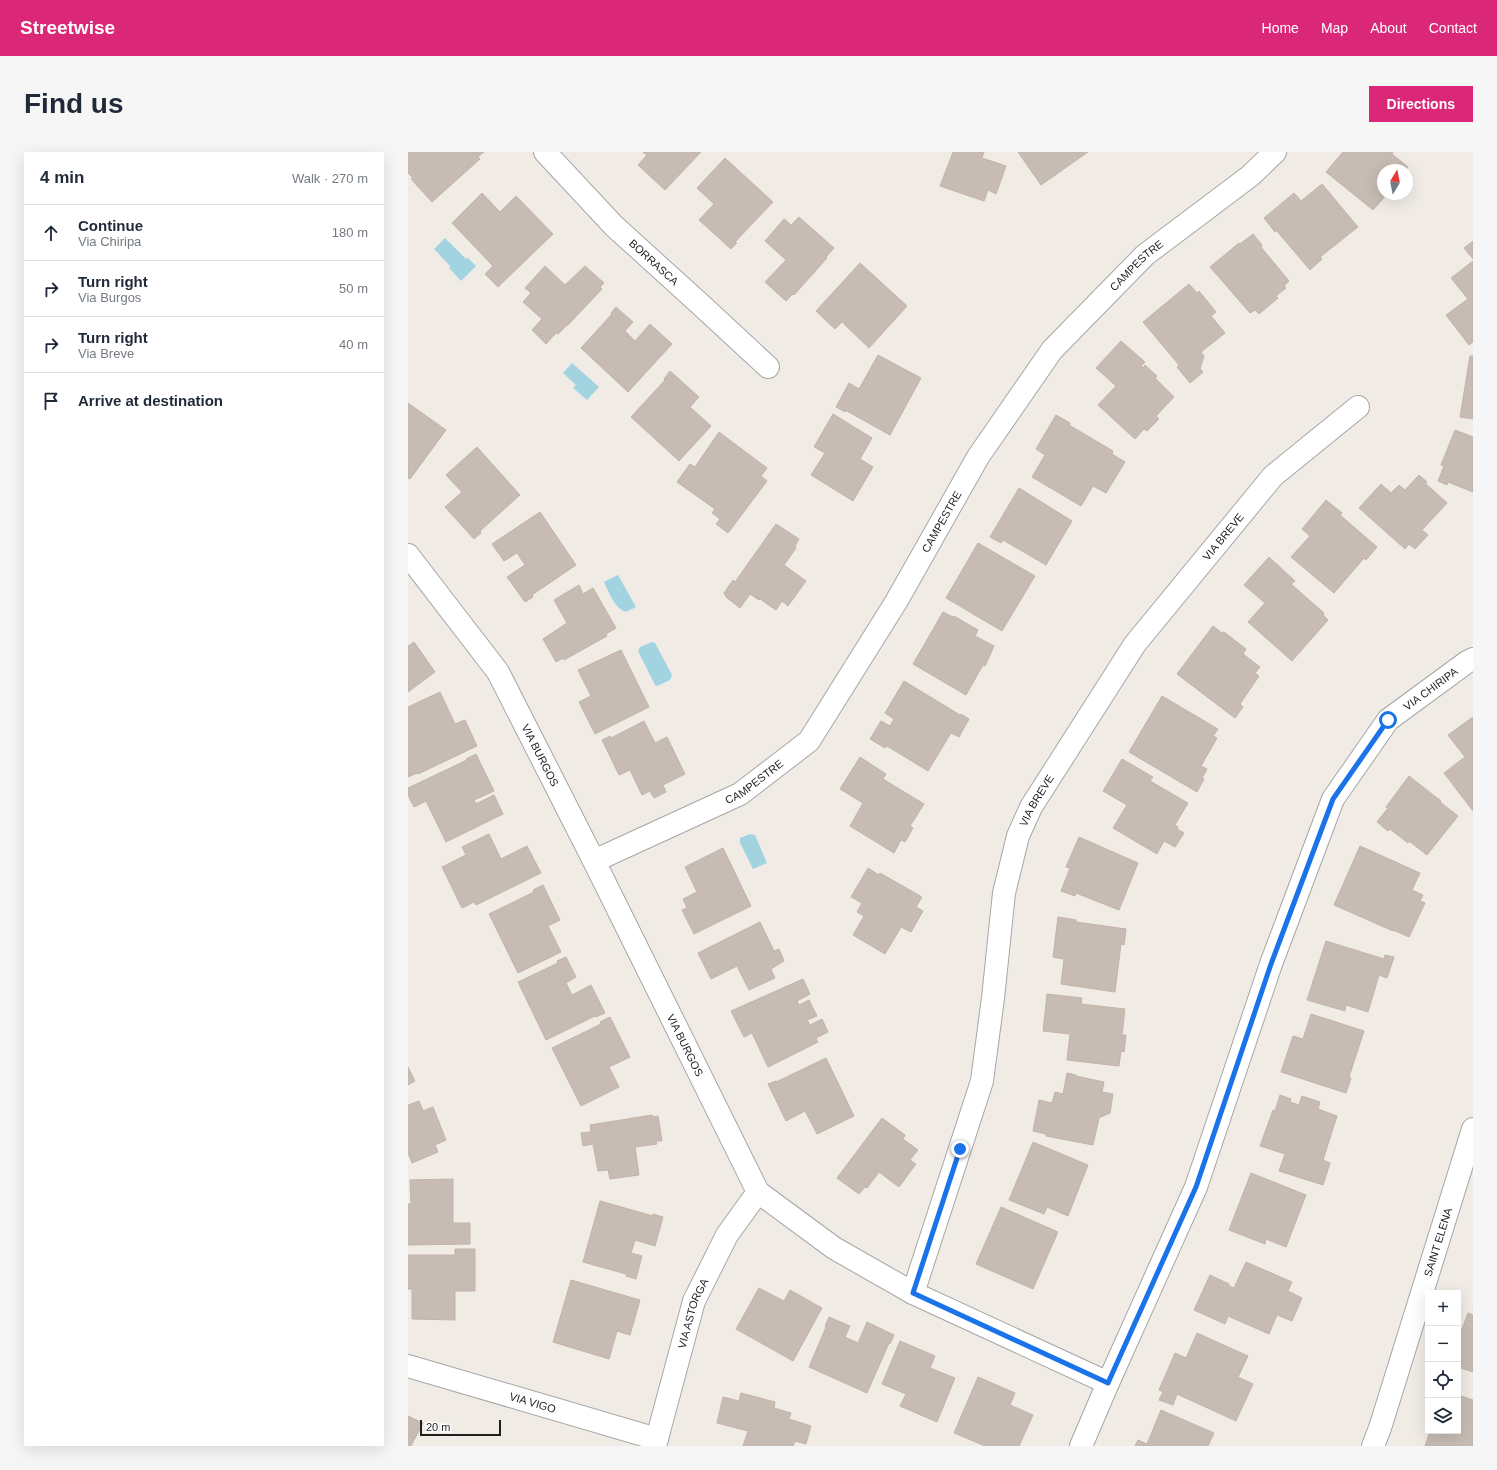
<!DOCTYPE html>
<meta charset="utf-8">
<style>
:root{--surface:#fff;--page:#f6f6f7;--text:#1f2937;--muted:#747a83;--line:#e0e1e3;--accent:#db2777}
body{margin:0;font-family:Arial,sans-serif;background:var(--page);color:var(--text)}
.controls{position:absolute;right:12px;bottom:12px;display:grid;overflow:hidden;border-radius:0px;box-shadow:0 4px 16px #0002}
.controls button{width:36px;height:36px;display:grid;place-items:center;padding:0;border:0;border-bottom:1px solid var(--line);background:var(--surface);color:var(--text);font:20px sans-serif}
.compass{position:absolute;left:969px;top:12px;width:36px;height:36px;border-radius:50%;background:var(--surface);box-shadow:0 4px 16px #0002;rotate:10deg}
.scale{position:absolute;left:12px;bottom:10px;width:81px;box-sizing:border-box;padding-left:4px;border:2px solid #1f1f1f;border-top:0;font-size:11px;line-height:14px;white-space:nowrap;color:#1f1f1f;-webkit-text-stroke:3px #fff;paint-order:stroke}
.stop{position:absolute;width:12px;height:12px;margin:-9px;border:3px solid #1a73e8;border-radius:50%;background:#fff}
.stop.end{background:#1a73e8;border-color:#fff;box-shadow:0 1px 4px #0008}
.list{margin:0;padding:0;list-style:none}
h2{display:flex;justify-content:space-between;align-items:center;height:52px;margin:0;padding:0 16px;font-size:17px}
h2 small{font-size:13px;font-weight:400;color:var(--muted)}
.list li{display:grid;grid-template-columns:26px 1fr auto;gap:12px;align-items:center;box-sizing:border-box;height:56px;padding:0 16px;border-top:1px solid var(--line)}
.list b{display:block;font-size:15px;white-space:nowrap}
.list p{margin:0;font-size:13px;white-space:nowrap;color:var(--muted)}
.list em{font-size:13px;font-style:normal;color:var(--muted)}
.icon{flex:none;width:22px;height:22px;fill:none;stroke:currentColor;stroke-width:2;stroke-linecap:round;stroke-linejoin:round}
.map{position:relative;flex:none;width:1065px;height:1294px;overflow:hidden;border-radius:0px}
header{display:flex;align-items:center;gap:24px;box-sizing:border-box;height:56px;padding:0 20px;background:var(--accent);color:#fff}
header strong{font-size:19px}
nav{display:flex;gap:22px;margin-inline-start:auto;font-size:14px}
.intro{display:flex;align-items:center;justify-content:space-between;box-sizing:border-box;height:96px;padding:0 24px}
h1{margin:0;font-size:28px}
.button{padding:10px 18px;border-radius:0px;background:var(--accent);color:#fff;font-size:14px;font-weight:700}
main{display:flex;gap:24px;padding:0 24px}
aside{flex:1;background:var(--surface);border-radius:0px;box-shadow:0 4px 16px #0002}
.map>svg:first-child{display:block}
</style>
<header>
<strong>Streetwise</strong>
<nav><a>Home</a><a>Map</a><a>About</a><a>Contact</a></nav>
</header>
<div class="intro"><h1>Find us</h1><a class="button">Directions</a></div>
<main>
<aside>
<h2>4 min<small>Walk · 270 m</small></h2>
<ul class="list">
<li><svg class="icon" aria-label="ahead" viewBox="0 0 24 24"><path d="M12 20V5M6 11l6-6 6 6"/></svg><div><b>Continue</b><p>Via Chiripa</p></div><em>180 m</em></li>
<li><svg class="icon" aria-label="right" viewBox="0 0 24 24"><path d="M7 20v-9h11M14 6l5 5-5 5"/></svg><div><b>Turn right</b><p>Via Burgos</p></div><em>50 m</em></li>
<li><svg class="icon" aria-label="right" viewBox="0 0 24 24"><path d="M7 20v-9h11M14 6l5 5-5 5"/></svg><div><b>Turn right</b><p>Via Breve</p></div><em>40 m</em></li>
<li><svg class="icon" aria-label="arrive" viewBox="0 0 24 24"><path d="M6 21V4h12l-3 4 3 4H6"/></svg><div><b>Arrive at destination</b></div></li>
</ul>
</aside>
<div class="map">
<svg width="1065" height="1294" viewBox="0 0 1065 1294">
<rect width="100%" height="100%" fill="#f0ece5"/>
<g fill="#a2d3e1">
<path d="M 37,86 L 58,107 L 60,106 L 68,114 L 53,129 L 41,116 L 42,114 L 26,97 Z"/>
<path d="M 164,211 L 191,235 L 179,248 L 165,236 L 168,233 L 155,221 Z"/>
<path d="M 210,423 L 228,455 L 218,460 C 206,456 201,440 196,430 Z"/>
<path d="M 244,490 L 247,491 L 264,523 L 262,528 L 249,534 L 247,533 L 230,499 L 232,495 Z"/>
<path d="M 342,682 L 347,683 L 359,711 L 345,717 L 332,691 L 332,686 Z"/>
</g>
<g fill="#c6bcb4" stroke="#c3b3a6">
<path d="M 0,0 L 76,0 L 70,5 L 72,7 L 24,50 L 3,27 L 5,26 L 0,21 Z"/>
<path d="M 235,0 L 293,0 L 257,38 L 230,13 L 239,3 Z"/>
<path d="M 545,0 L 576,0 L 574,6 L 598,14 L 588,42 L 580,38 L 576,49 L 532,34 Z"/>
<path d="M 610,0 L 680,0 L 633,33 Z"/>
<path d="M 935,0 L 985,0 L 984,2 L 1000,15 L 998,18 L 975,18 L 975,42 L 979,42 L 965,58 L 918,20 Z"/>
<path d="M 317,6 L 365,50 L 327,90 L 329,91 L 323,97 L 291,68 L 306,52 L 289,36 Z"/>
<path d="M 914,32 L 950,75 L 912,105 L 914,107 L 902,118 L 868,78 L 867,80 L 856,66 L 886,41 L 893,49 Z"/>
<path d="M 74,41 L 92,60 L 108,44 L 145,82 L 90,135 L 77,122 L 85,114 L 44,71 Z"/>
<path d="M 391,65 L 426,96 L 418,105 L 419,106 L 386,143 L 385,142 L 378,149 L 357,130 L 378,108 L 357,89 L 376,67 L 383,73 Z"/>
<path d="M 845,82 L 854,93 L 853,95 L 881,129 L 876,134 L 878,136 L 868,144 L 870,146 L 851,162 L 847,158 L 842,161 L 802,115 L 831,91 L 832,92 Z"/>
<path d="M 1065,89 L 1065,107 L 1056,96 Z"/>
<path d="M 1065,109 L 1065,190 L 1061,193 L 1038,163 L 1060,147 L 1043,126 Z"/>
<path d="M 452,111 L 499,154 L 461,196 L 434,170 L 427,177 L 408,159 Z"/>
<path d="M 137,114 L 157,133 L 177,114 L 196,131 L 192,135 L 194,137 L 159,174 L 159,173 L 150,182 L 148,181 L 138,192 L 124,178 L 134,167 L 115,150 L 123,141 L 117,136 Z"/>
<path d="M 781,132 L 789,141 L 791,139 L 808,160 L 803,164 L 817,181 L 793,200 L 796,204 L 792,217 L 795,220 L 782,231 L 769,215 L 771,213 L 735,170 Z"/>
<path d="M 208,155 L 225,170 L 217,179 L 227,189 L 242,172 L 264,192 L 220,240 L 173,196 L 204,162 L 203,161 Z"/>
<path d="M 713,189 L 737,210 L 733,214 L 735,216 L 737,213 L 749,224 L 747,226 L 766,245 L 748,264 L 751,267 L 739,279 L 736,277 L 727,287 L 690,253 L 708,234 L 688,216 Z"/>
<path d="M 470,203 L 513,226 L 482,283 L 437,258 L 437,260 L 428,255 L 441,231 L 451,237 Z"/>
<path d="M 1062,204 L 1065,204 L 1065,267 L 1052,265 Z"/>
<path d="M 262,219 L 291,245 L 282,255 L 303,274 L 271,309 L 223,265 L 257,228 L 256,227 Z"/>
<path d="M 0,251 L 38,278 L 2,327 L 0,326 Z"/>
<path d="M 425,262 L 464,286 L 452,307 L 465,315 L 445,349 L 403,323 L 417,301 L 406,295 Z"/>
<path d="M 648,263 L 662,271 L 661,273 L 705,299 L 704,302 L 717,310 L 698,341 L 685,334 L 673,354 L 624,325 L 637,303 L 628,297 Z"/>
<path d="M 1047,278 L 1065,285 L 1065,340 L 1040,330 L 1039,333 L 1030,329 L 1036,314 L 1033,313 Z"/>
<path d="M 311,280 L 359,316 L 353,324 L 359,329 L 320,381 L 308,372 L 312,367 L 304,361 L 307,357 L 269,330 L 282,312 L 287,315 Z"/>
<path d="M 69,295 L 112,343 L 72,379 L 73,381 L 66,387 L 37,355 L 54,340 L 38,323 Z"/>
<path d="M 1011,323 L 1019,330 L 1017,331 L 1039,351 L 1014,378 L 1020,383 L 1007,397 L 1001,392 L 997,397 L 951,356 L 973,332 L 983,341 L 991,333 L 997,338 Z"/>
<path d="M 611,336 L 664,369 L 638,413 L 595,388 L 593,391 L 582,385 Z"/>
<path d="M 918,348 L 934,361 L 932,363 L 969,395 L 958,408 L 956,406 L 926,441 L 883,405 L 902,384 L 894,377 Z"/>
<path d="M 132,360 L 168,413 L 124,443 L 125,445 L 117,450 L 99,425 L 117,413 L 109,401 L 96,409 L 84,392 Z"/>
<path d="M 368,372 L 391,387 L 387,394 L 388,396 L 376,413 L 398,429 L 380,454 L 374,449 L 368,458 L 352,447 L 351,448 L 342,442 L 332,456 L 318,445 L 316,441 L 325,428 L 327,430 Z"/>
<path d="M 570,391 L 627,424 L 594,479 L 538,446 Z"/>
<path d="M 861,405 L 887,429 L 883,432 L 916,461 L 915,463 L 920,468 L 884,509 L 840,470 L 857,451 L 836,433 Z"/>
<path d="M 171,433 L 175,442 L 185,436 L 208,476 L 198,482 L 199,484 L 156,508 L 155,506 L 148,510 L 135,487 L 159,471 L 146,448 Z"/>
<path d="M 535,460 L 545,465 L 546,464 L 570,478 L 567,484 L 586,494 L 577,514 L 575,513 L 558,543 L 505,512 Z"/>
<path d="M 805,474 L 814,481 L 816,480 L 838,497 L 835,502 L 852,515 L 847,521 L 851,524 L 832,552 L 835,555 L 827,566 L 769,522 Z"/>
<path d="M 6,490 L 27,520 L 0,540 L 0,494 Z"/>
<path d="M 213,498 L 241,555 L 187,582 L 171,550 L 183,544 L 170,518 Z"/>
<path d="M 496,529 L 552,563 L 553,562 L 561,567 L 551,585 L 543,581 L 520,619 L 479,594 L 477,596 L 462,587 L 473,569 L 482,574 L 486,567 L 477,561 Z"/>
<path d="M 32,540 L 47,572 L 57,568 L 69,594 L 10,622 L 9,621 L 0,625 L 0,555 Z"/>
<path d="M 754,544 L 810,577 L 805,584 L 809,586 L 793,614 L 799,617 L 794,626 L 796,627 L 789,640 L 721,600 Z"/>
<path d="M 1065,565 L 1065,659 L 1036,621 L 1057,605 L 1040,583 Z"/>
<path d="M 236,569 L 247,591 L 259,585 L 277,622 L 255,633 L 258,640 L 246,646 L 242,639 L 234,643 L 222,618 L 211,623 L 194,588 L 202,584 L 203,586 Z"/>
<path d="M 68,602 L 86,639 L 66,648 L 68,652 L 86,643 L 95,662 L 38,690 L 18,649 L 6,655 L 0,643 L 0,636 L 59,608 L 58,607 Z"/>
<path d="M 452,605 L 478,622 L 475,627 L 516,652 L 502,674 L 505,676 L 497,690 L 493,688 L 486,701 L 442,674 L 455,651 L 432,637 Z"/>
<path d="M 714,607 L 745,625 L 742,629 L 780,651 L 767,673 L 770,675 L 769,677 L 776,681 L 767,695 L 756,689 L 749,702 L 705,676 L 719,653 L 695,639 Z"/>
<path d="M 1001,624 L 1033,649 L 1032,650 L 1050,664 L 1019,703 L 1001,689 L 1000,691 L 982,677 L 980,679 L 969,670 L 980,656 L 978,655 Z"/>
<path d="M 81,682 L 93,707 L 119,694 L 133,721 L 68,753 L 66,750 L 54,756 L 34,715 L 58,703 L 54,695 Z"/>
<path d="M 671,685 L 730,711 L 711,758 L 668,741 L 667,744 L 653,739 L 662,716 L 658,715 Z"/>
<path d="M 952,694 L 1012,721 L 1004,738 L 1015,743 L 1012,749 L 1017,751 L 1001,785 L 985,778 L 985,779 L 926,753 Z"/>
<path d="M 315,696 L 343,754 L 286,782 L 274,758 L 279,756 L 275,747 L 289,740 L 277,715 Z"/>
<path d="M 460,716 L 471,723 L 472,721 L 514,745 L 508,755 L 515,759 L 503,780 L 493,775 L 477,802 L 445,783 L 456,764 L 449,760 L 454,751 L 443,745 Z"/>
<path d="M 135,733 L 152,768 L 140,774 L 153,800 L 110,821 L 81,762 L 126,740 L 125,738 Z"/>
<path d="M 650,765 L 668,768 L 668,770 L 718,777 L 716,793 L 713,792 L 707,840 L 653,832 L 656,807 L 645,805 Z"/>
<path d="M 352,770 L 366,799 L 371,797 L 376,809 L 363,817 L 367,826 L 341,838 L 329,814 L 303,827 L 290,801 Z"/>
<path d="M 918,789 L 976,807 L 977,803 L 986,805 L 979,826 L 971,823 L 960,860 L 938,853 L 937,859 L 899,848 Z"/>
<path d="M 158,805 L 168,825 L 158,831 L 164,843 L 183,833 L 197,861 L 188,865 L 187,864 L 138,888 L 110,830 L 150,811 L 149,809 Z"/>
<path d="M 395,827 L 402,842 L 389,849 L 391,853 L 401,848 L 409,864 L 399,868 L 402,873 L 414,867 L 420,880 L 408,886 L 410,890 L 360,915 L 344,881 L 336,885 L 323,859 Z"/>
<path d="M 639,842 L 674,846 L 673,852 L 717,857 L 714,883 L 718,883 L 716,900 L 713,899 L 711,914 L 659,908 L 662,882 L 635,879 Z"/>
<path d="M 903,862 L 956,879 L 941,925 L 943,926 L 938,941 L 873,920 L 885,884 L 895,887 Z"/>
<path d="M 202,865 L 222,905 L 201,915 L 211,935 L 173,954 L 144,896 L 193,872 L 192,870 Z"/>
<path d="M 418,906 L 446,964 L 409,982 L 397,959 L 378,969 L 360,932 L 368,929 L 368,930 Z"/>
<path d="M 0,915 L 7,929 L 0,933 Z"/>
<path d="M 659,921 L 668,923 L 668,924 L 696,930 L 694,940 L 705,942 L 702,961 L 691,966 L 685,993 L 638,984 L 638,982 L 625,979 L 631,948 L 644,951 L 647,940 L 655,942 Z"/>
<path d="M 872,943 L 883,947 L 882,950 L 891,953 L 894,944 L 912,950 L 910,957 L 929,964 L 915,1008 L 922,1011 L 915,1033 L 871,1019 L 877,1002 L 852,994 L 865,958 L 867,959 Z"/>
<path d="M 11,949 L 15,959 L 25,955 L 38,988 L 27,993 L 30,1000 L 4,1011 L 0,1001 L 0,953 Z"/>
<path d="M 244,963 L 245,965 L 250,964 L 254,989 L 248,989 L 249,992 L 227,995 L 231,1023 L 202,1027 L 200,1018 L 190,1019 L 185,992 L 175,994 L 173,981 L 183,980 L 182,973 Z"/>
<path d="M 474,966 L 497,983 L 495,987 L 510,998 L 502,1008 L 508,1012 L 491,1035 L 471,1020 L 459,1036 L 457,1035 L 451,1042 L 429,1026 Z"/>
<path d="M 625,990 L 680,1013 L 660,1064 L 639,1055 L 636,1062 L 601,1048 Z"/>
<path d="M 843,1021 L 898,1043 L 878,1095 L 858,1087 L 857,1092 L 821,1078 Z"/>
<path d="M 45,1027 L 45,1071 L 62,1071 L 62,1092 L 0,1093 L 0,1052 L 3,1052 L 2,1028 Z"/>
<path d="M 192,1049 L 245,1064 L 245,1062 L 255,1065 L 247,1094 L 227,1088 L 223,1101 L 234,1104 L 228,1127 L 218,1124 L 218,1122 L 175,1110 Z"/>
<path d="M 593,1055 L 650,1080 L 625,1137 L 568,1112 Z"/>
<path d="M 47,1097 L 67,1097 L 67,1139 L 47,1139 L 47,1168 L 4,1167 L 4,1137 L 0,1137 L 0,1103 L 47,1103 Z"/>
<path d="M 838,1110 L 884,1130 L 880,1139 L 894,1146 L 884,1169 L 869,1163 L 861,1182 L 820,1164 L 817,1172 L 786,1158 L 802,1123 L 821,1132 L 821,1134 L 826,1136 Z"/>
<path d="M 163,1128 L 232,1148 L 222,1183 L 209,1179 L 201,1207 L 145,1190 Z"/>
<path d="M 351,1136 L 376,1149 L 382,1138 L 414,1156 L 385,1209 L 328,1177 Z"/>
<path d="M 1060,1161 L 1065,1163 L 1065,1220 L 1050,1215 L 1050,1176 L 1054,1177 Z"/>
<path d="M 421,1165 L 442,1174 L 437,1185 L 450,1191 L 459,1170 L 486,1183 L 482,1192 L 481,1191 L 459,1241 L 401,1215 L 418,1175 L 417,1174 Z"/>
<path d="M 789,1181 L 840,1204 L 830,1225 L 845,1232 L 828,1269 L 769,1242 L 765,1253 L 751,1248 L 755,1240 L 751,1238 L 767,1201 L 778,1206 Z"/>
<path d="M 492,1189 L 527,1204 L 522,1216 L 547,1226 L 529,1270 L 492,1254 L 498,1242 L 474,1232 Z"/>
<path d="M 570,1225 L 607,1241 L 602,1253 L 625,1263 L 611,1294 L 577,1294 L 546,1281 Z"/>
<path d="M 333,1241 L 367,1250 L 366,1256 L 383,1261 L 381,1267 L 403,1274 L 398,1292 L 387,1289 L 385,1294 L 335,1294 L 340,1279 L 309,1271 L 315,1245 L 331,1249 Z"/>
<path d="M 1050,1243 L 1065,1248 L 1065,1294 L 1017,1294 L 1022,1279 L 1050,1279 Z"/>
<path d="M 753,1258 L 806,1281 L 800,1294 L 727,1294 L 730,1288 L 739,1292 Z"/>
<path d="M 0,1264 L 15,1271 L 3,1294 L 0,1294 Z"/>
</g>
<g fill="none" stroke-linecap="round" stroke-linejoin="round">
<g stroke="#a6a6a6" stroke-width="24">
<g id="street">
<path id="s1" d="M 137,0 L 206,74 L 292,152 L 360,215"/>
<path id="s2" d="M 0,403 L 90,520 L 186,709 L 350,1040 L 426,1096 L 505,1141 L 700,1231"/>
<path id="s3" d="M 186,709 L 332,642 L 401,589 L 488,450 L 570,305 L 644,198 L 737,103 L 842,24 L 867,0"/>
<path id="s4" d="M 505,1141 L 574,929 L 585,846 L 596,741 L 610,684 L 623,655 L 727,492 L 865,324 L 950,255"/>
<path id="s5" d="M 0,1214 L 249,1287"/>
<path id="s6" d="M 247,1294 L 286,1149 L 319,1083 L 350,1040"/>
<path id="s7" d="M 673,1294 L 700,1231 L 788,1035 L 863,812 L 925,647 L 980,568 L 1059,510 L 1065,507"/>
<path id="s8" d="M 965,1294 L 972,1276 L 1065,977"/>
</g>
</g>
<use href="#street" stroke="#fff" stroke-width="22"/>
</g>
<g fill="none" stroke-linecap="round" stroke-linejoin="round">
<path stroke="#1a73e8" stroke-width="5" d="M 552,997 L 505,1141 L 700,1231 L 788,1035 L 863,812 L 925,647 L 980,568"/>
</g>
<g text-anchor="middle" stroke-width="3" stroke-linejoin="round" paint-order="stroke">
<g font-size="11" fill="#1f1f1f" stroke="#fff">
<text dy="4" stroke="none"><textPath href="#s1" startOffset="155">BORRASCA</textPath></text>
<text dy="4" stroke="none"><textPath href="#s3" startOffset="828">CAMPESTRE</textPath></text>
<text dy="4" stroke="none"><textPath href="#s3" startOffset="504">CAMPESTRE</textPath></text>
<text dy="4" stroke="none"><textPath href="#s4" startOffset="835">VIA BREVE</textPath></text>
<text dy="4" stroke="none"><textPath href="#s7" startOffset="844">VIA CHIRIPA</textPath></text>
<text dy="4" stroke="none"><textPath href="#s2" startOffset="241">VIA BURGOS</textPath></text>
<text dy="4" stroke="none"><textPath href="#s3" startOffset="179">CAMPESTRE</textPath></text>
<text dy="4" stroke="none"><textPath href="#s4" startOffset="511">VIA BREVE</textPath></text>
<text dy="4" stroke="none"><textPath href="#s2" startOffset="565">VIA BURGOS</textPath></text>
<text dy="4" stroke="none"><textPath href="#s8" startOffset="214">SAINT ELENA</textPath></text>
<text dy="4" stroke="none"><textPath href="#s6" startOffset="138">VIA ASTORGA</textPath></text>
<text dy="4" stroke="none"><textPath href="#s5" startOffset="130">VIA VIGO</textPath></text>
</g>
</g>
</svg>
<div class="controls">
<button>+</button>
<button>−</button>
<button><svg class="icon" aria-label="locate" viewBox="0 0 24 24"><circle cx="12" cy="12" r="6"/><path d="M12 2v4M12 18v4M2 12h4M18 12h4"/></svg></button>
<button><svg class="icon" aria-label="layers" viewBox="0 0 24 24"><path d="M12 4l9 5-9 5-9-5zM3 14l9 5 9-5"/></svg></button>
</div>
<svg class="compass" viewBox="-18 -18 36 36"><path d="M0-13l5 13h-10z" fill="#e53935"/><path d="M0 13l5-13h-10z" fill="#747a83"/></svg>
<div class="scale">20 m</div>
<div class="stop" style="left:980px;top:568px"></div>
<div class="stop end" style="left:552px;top:997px"></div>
</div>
</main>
